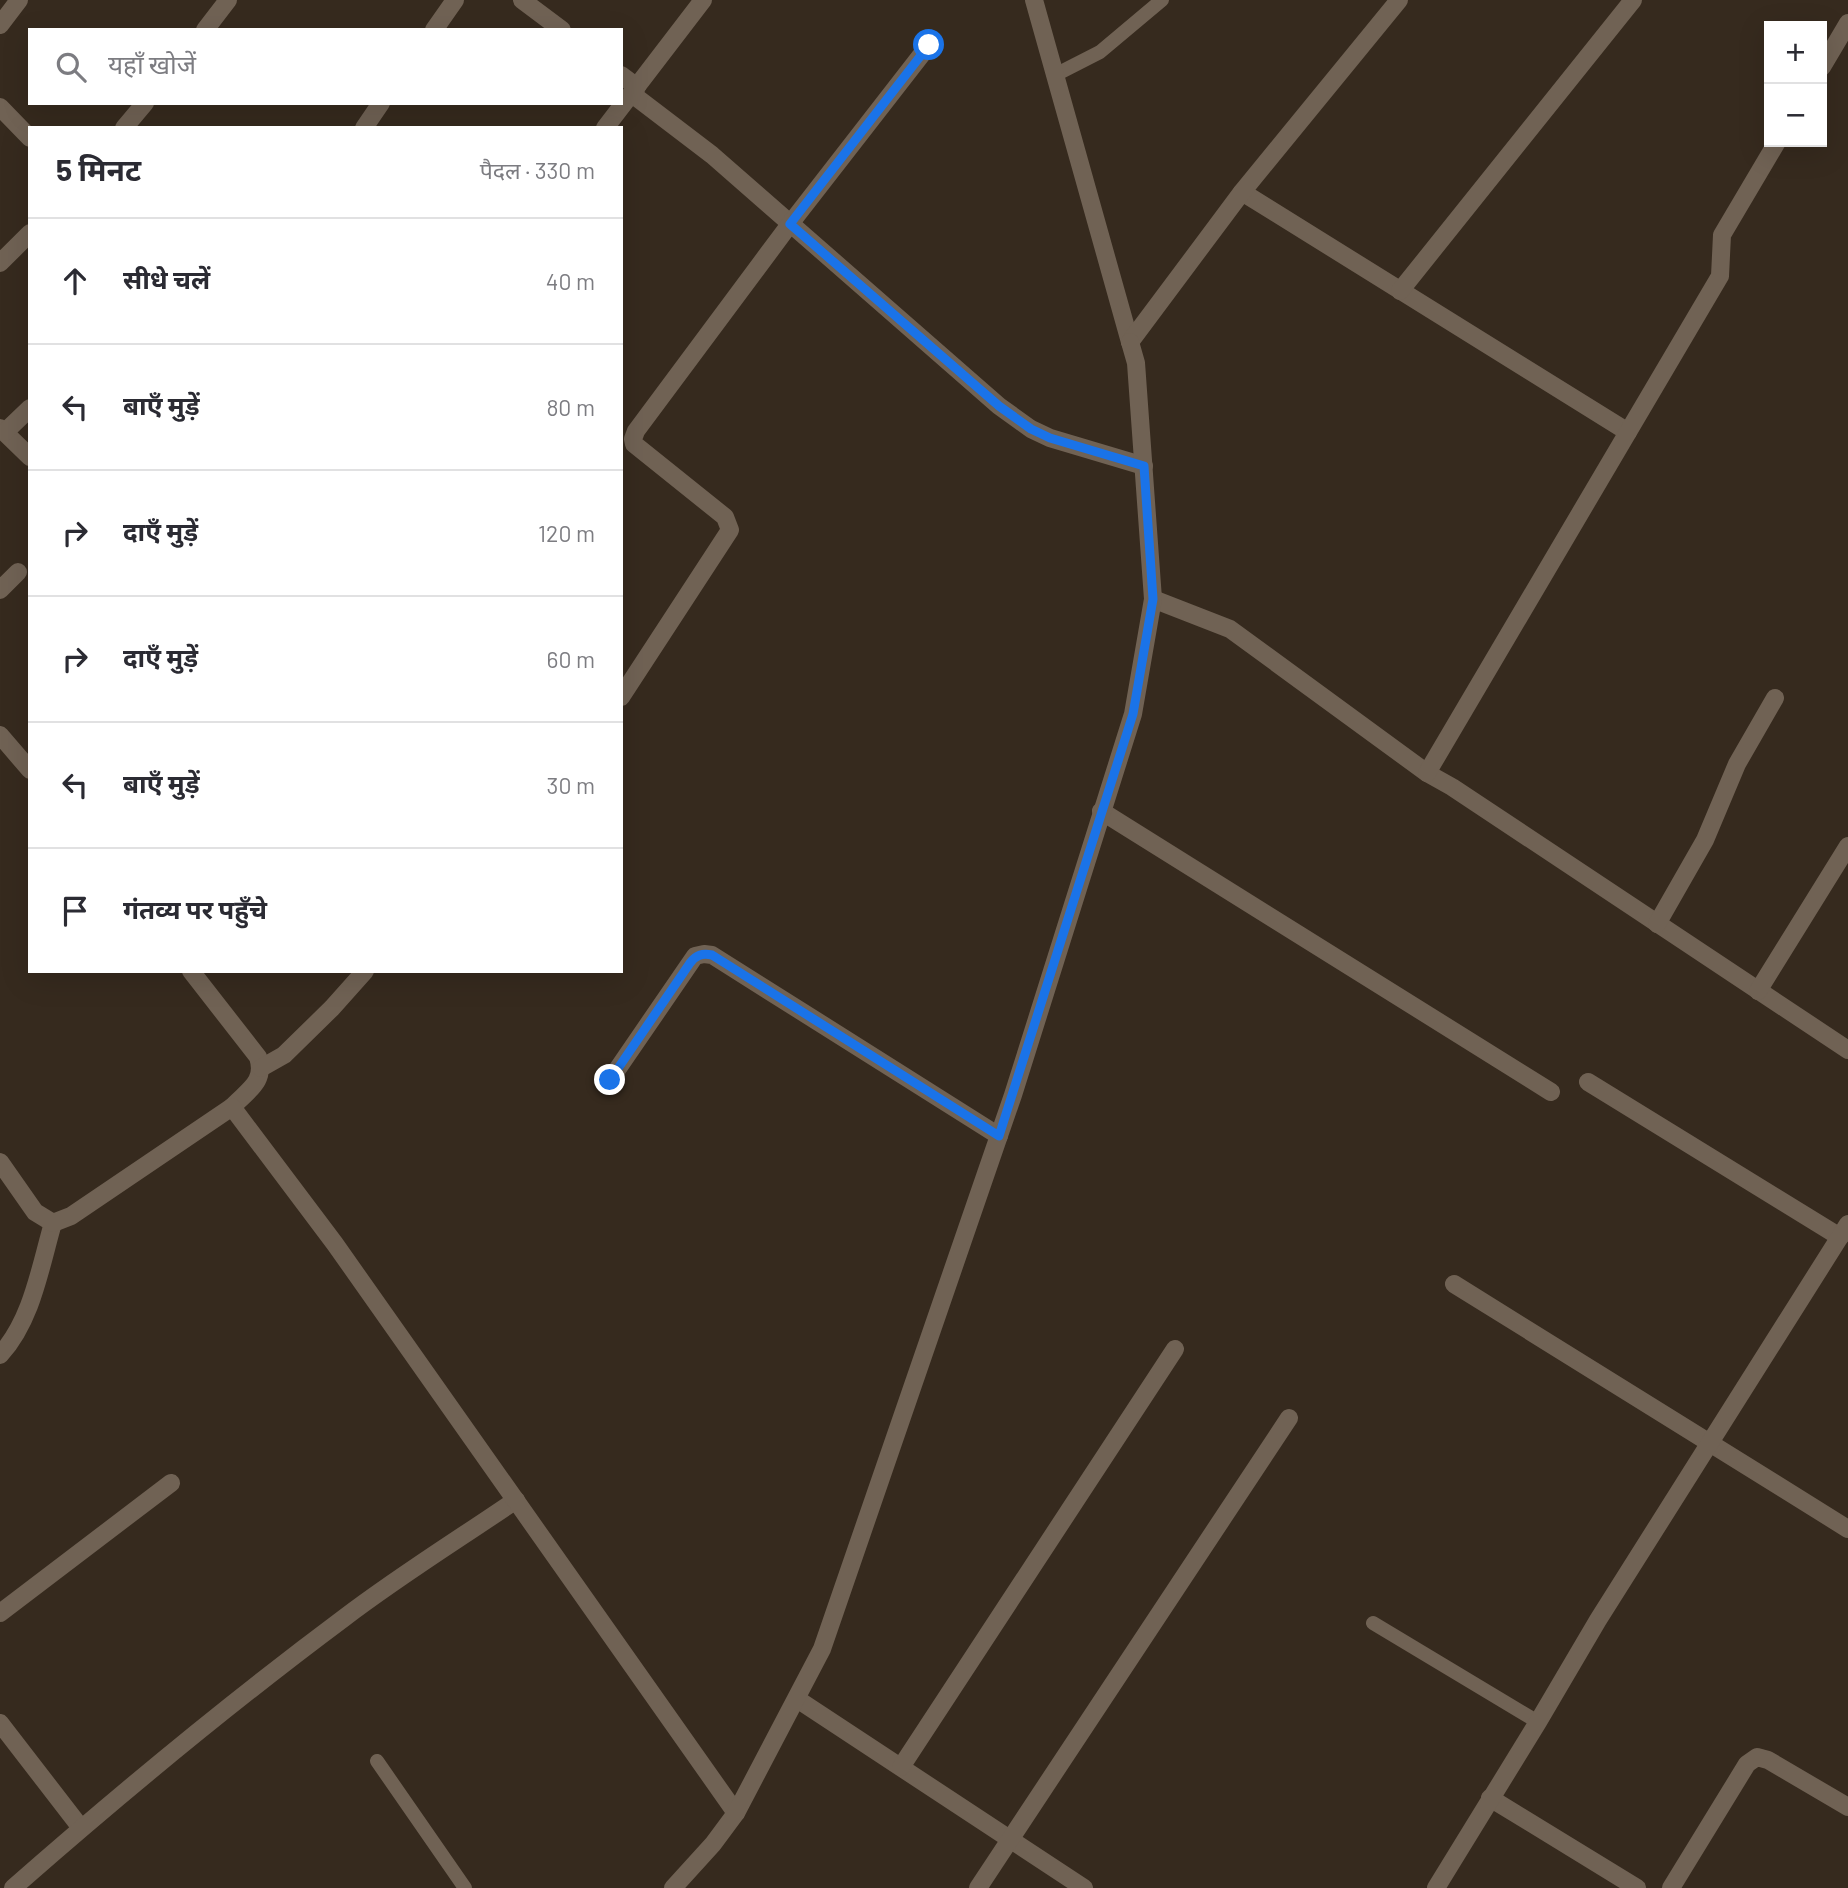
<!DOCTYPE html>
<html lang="hi">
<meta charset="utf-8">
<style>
:root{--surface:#fff;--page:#f2f2f3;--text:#2b2b33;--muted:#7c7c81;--line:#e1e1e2}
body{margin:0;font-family:Barlow,"Noto Sans Devanagari",sans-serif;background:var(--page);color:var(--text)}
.controls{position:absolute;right:21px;top:21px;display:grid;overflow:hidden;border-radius:0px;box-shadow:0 7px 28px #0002}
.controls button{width:63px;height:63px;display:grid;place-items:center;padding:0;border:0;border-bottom:2px solid var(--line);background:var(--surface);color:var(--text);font:35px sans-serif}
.stop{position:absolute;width:21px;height:21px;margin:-16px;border:5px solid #1a73e8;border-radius:50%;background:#fff}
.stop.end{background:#1a73e8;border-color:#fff;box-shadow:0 2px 7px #0008}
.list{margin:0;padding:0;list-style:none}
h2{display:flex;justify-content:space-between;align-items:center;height:91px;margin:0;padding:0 28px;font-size:30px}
h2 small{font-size:23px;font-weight:400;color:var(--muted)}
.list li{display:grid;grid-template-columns:46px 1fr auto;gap:21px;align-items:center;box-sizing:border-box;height:126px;padding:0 28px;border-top:2px solid var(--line)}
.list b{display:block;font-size:26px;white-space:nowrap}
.list em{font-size:23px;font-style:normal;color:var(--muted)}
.icon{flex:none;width:38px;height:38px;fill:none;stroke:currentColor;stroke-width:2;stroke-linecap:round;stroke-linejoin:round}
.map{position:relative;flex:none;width:1848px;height:1888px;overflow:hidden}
.search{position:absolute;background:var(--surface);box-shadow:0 7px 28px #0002;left:28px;top:28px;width:595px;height:77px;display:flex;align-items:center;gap:18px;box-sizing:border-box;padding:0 24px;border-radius:0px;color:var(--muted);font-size:26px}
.panel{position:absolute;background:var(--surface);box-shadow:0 7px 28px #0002;left:28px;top:126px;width:595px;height:847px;border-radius:0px}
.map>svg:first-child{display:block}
</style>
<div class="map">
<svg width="1848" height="1888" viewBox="0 0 1848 1888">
<rect width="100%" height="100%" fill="#362a1e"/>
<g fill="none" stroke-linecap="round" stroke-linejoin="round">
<g stroke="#706254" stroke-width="14">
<path d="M 1055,75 L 1100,52 L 1162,0"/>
<path d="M 1373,1623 L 1538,1722"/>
<path d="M 377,1761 L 465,1888"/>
</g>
<g stroke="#706254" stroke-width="18">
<path d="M 522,0 L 562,30"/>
<path d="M 1034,0 L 1130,342"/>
<path d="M 0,25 L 19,0"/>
<path d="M 205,30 L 228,0"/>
<path d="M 434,30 L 455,0"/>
<path d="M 1822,67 L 1848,23"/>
<path d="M 621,75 L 637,87"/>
<path d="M 632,94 L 712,155 L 999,406 L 1031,429 L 1050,438 L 1144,466"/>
<path d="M 0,107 L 30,138"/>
<path d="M 124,128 L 145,103"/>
<path d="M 364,128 L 381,103"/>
<path d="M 605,128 L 703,0"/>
<path d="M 1242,192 L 1628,432"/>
<path d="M 0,263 L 30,233"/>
<path d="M 1400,291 L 1633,0"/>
<path d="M 1130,342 L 1242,192 L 1399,0"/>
<path d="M 0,428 L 30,457"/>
<path d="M 5,432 L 30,408"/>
<path d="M 0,590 L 18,572"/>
<path d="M 1153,599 L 1230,629 L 1427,773 L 1452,787 L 1848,1050"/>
<path d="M 621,697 L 730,530 L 725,517 L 634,444 L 633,439 L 636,431 L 790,224 L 929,45"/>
<path d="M 0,735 L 30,770"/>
<path d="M 1427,773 L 1720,276 L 1722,235 L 1777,142"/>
<path d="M 1101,811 L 1551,1092"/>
<path d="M 1657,924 L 1705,840 L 1737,764 L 1775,698"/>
<path d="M 191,971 L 258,1057 C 266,1082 248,1090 232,1107"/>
<path d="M 1758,991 L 1848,846"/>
<path d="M 261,1068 L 284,1055 L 332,1008 L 365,971"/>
<path d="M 610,1080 L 695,956 L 704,954 L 712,955 L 999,1136"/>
<path d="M 1588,1082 L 1840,1237"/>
<path d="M 1454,1284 L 1848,1529"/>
<path d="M 0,1355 C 32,1320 40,1268 53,1223"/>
<path d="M 0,1613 L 171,1483"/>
<path d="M 797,1699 L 1084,1888"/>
<path d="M 0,1723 L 81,1828"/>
<path d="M 901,1767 L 1175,1349"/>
<path d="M 1490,1798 L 1637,1888"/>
<path d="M 13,1888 C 120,1794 230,1703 344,1618 C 399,1576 459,1539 516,1500"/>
<path d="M 978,1888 L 1289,1418"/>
<path d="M 1436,1888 L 1538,1722 L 1598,1620 L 1848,1224"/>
<path d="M 1671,1888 L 1747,1764 L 1757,1757 L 1768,1760 L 1848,1807"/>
</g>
<g stroke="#706254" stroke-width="18">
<path d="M 0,1162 L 35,1212 L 53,1223 L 71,1216 L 232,1107 L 335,1244 L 736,1813"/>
<path d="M 673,1888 L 713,1844 L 736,1813 L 822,1649 L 1013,1095 L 1133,714 L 1153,599 L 1136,363 L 1130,342"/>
</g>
</g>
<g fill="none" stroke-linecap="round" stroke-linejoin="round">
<path stroke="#1a73e8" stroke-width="9" d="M 610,1080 L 690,963 C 696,955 702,953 712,955 L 999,1136 L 1133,714 L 1153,599 L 1144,466 L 1050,438 L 1031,429 L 999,406 L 790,224 L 929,45"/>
</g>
</svg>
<div class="controls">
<button>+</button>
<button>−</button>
</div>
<div class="stop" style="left:929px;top:45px"></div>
<div class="stop end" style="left:610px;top:1080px"></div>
<div class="search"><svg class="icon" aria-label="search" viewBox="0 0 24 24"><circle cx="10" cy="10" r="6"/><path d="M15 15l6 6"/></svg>यहाँ खोजें</div>
<section class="panel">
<h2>5 मिनट<small>पैदल · 330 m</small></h2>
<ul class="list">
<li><svg class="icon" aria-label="ahead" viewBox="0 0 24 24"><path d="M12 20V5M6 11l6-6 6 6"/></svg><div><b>सीधे चलें</b></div><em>40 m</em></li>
<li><svg class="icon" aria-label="left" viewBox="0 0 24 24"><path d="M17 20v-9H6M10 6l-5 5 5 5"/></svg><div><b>बाएँ मुड़ें</b></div><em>80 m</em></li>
<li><svg class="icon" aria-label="right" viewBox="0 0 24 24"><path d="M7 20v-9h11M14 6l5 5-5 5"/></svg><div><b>दाएँ मुड़ें</b></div><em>120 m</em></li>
<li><svg class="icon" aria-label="right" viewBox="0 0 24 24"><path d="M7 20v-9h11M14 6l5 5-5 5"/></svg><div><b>दाएँ मुड़ें</b></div><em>60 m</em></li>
<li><svg class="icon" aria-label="left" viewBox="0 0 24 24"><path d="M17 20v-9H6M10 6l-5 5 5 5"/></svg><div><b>बाएँ मुड़ें</b></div><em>30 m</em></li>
<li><svg class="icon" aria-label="arrive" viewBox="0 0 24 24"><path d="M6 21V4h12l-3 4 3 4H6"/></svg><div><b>गंतव्य पर पहुँचे</b></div></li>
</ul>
</section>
</div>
